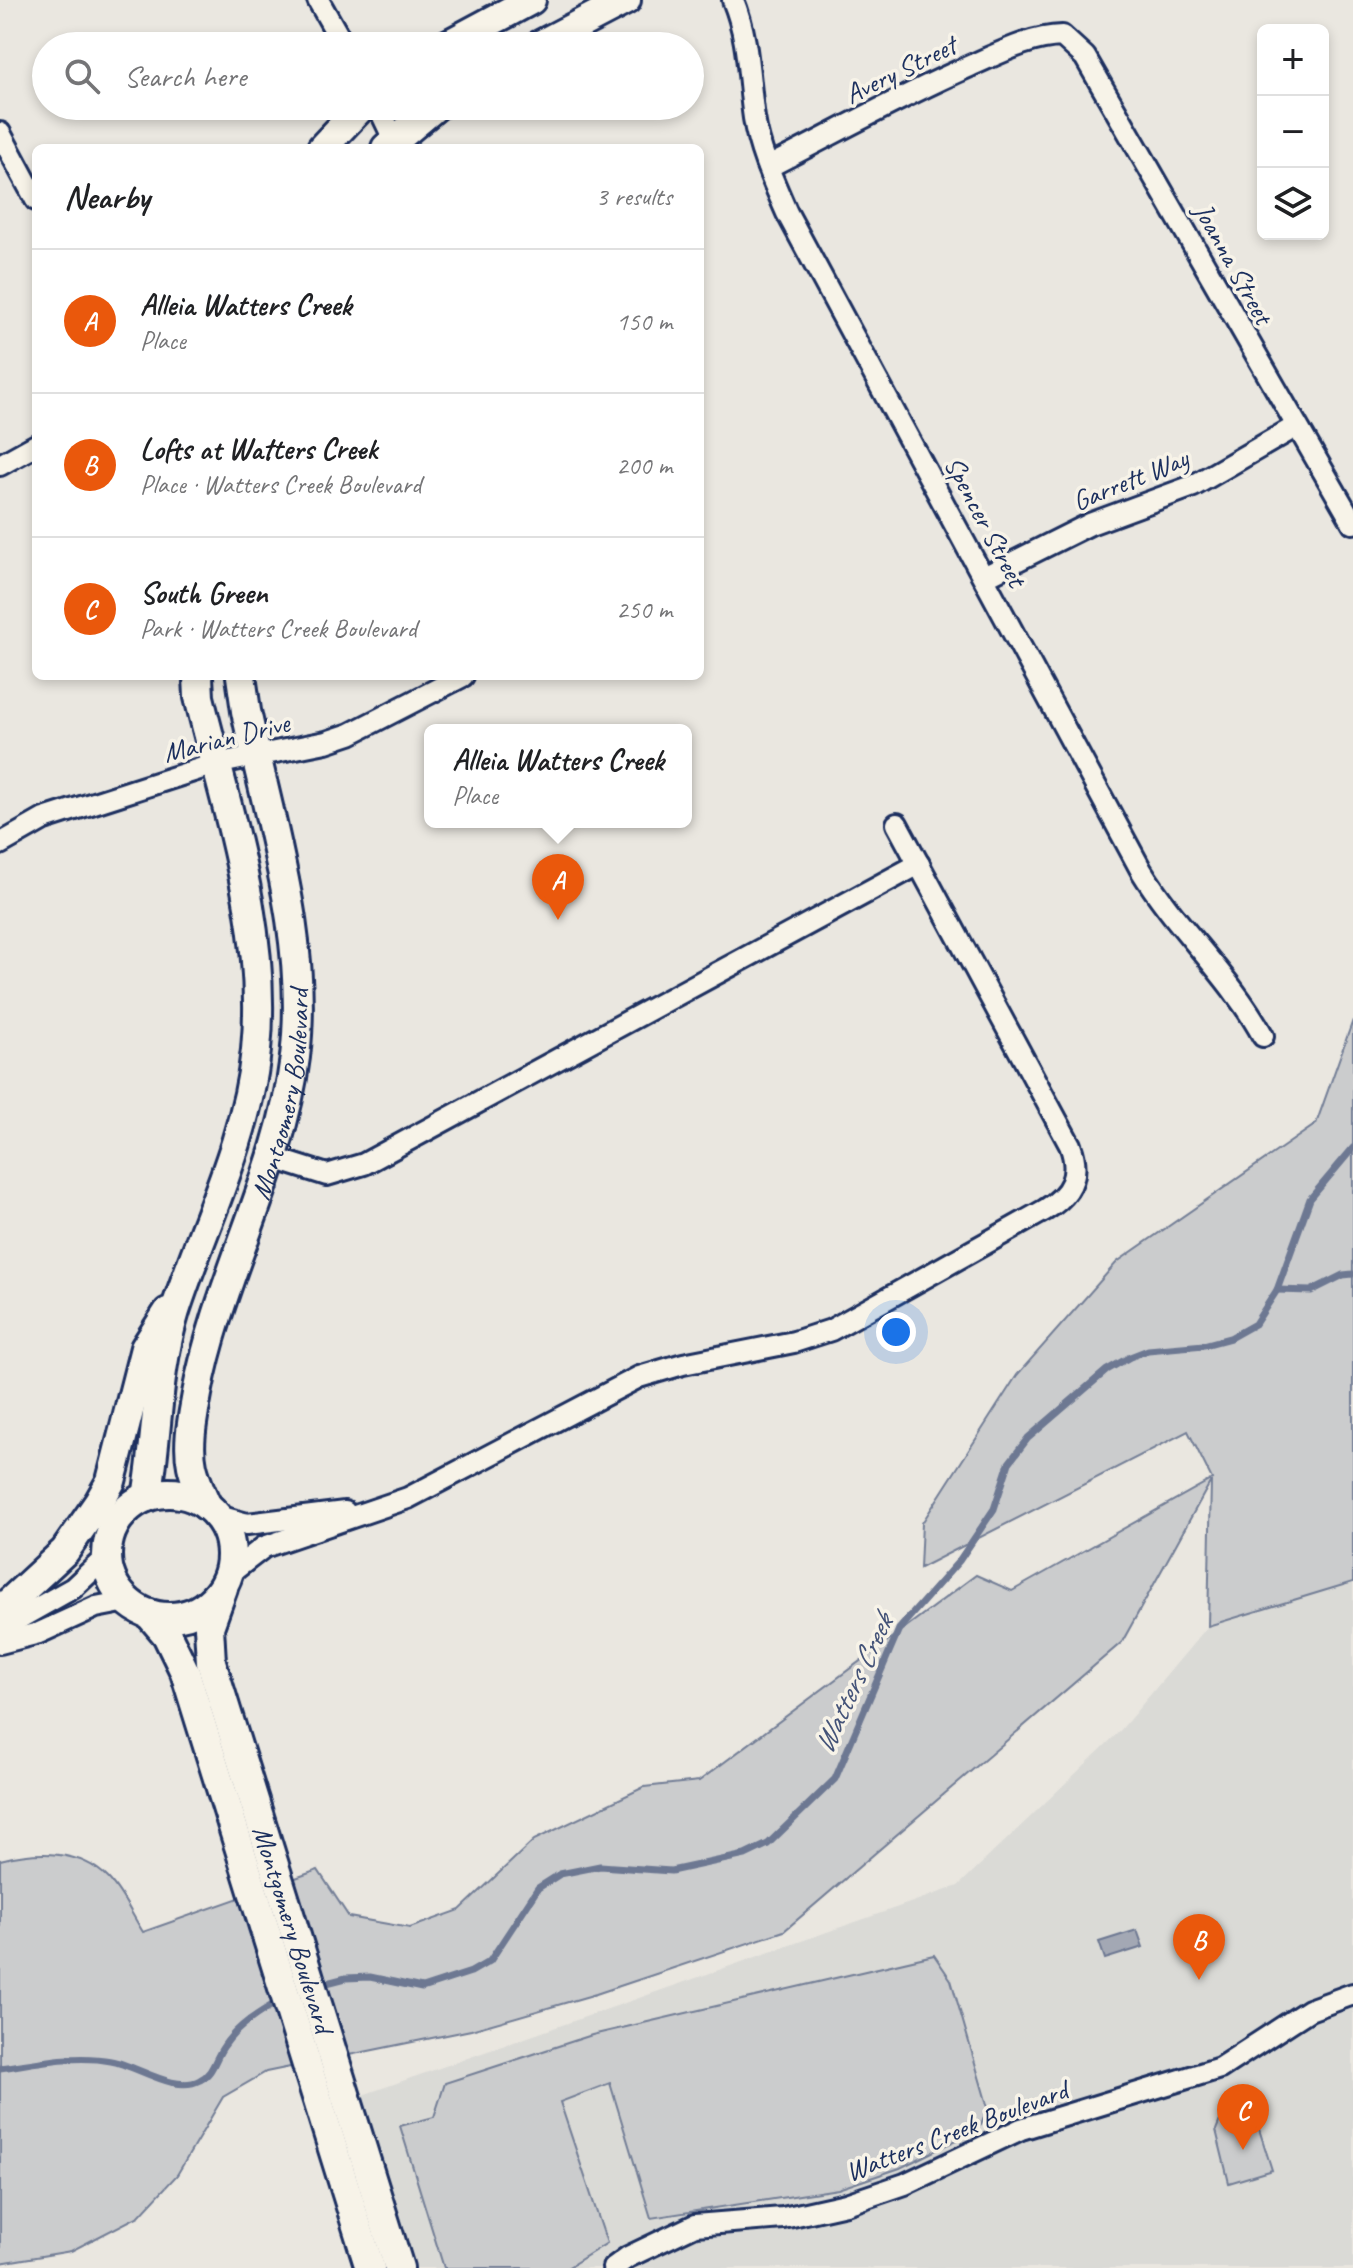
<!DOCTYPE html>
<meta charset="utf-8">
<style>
:root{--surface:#fff;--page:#f2f2f2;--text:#202124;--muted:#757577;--line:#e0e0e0;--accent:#ea580c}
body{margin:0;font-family:Caveat,sans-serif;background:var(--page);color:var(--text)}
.controls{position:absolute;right:24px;top:24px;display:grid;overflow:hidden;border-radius:12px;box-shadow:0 4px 12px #0003}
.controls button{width:72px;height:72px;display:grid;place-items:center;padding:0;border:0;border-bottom:2px solid var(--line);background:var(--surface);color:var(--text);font:40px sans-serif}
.you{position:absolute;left:896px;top:1332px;width:28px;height:28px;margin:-20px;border:6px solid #fff;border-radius:50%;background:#1a73e8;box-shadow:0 0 0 12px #1a73e833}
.badge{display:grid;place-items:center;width:52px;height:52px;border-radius:50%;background:var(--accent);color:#fff;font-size:26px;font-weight:700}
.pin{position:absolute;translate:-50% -66px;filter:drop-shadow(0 2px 4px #0008)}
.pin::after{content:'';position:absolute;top:42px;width:28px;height:24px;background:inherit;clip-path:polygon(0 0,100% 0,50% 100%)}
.popup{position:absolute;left:424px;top:724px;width:268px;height:104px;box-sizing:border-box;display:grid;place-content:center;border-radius:12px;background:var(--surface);filter:drop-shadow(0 2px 6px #0005);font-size:26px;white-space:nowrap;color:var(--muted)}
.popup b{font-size:30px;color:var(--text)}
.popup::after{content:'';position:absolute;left:50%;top:100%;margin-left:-16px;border:16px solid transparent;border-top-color:var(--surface)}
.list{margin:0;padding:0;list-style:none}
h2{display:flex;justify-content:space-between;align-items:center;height:104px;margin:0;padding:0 32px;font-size:34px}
h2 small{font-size:26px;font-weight:400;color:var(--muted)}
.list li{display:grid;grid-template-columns:52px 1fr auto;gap:24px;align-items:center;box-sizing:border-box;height:144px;padding:0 32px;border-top:2px solid var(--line)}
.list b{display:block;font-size:30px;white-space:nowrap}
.list p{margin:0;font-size:26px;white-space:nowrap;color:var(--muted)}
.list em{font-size:26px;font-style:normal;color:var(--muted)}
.icon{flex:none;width:44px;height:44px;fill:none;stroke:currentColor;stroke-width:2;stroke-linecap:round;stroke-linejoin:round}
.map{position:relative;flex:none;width:1353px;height:2268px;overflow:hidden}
.search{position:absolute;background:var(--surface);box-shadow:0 4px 12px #0003;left:32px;top:32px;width:672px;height:88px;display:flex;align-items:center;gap:20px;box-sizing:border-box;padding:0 28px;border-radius:44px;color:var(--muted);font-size:30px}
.panel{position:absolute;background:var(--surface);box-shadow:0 4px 12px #0003;left:32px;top:144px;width:672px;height:536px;border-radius:12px}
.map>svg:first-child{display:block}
</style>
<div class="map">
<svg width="1353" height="2268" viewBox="0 0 1353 2268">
<rect width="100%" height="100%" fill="#eae7e0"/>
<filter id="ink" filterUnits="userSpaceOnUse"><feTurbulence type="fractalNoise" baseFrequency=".0125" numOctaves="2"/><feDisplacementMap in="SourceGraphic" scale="16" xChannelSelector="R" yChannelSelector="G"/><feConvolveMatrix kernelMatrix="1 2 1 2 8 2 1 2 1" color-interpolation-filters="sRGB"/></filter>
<g filter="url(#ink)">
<path fill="#dadad6" d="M 1353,1582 L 1353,2268 L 408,2268 L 357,2097 L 958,1886 L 1119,1732 L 1208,1626 Z"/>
<g fill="#cbcccd" stroke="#737e96" stroke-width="2">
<path d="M 1353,1020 L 1353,1582 L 1208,1626 L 1211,1481 L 1122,1642 L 784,1931 L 596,1994 L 471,2030 L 266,2072 L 223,2097 L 177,2175 L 139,2216 L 71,2251 L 0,2263 L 0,1860 C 36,1851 80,1849 108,1878 C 122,1892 132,1915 143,1932 L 318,1870 L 349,1917 L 410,1928 L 460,1910 L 534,1840 L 644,1787 L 699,1781 L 976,1575 L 1012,1591 L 1212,1479 L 1188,1431 L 920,1568 L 922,1523 L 1017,1375 L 1117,1262 L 1316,1124 Z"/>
<path d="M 934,1955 L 951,1980 L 988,2108 L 981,2125 L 963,2137 L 900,2168 L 838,2189 L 651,2218 L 610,2083 L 560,2102 L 607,2243 L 567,2268 L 444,2268 L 400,2126 L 434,2117 L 445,2083 L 592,2035 Z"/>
<path d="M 1245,2101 L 1252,2107 L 1272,2170 L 1229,2183 L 1216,2130 L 1225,2108 Z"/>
</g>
<path fill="#a3a8b4" stroke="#6d7892" stroke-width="2" d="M 1137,1930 L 1143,1947 L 1105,1959 L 1099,1942 Z"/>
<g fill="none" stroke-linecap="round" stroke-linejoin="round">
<g stroke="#6d7892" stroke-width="7">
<path d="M 1277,1290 L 1311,1291 L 1343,1275 L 1353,1274"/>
<path d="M 319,1985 L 346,1978 L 370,1977 L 422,1988 L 471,1972 L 490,1961 L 538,1888 L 560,1874 L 600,1866 L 671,1871 L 745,1855 L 768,1844 L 835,1779 L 899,1629 L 959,1561 L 994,1509 L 1009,1463 L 1028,1438 L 1107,1370 L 1130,1357 L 1148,1350 L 1204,1345 L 1230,1338 L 1255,1324 L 1277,1290 L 1310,1199 L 1353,1148"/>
<path d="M 0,2068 C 35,2063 76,2054 111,2061 C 136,2065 175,2094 200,2080 C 214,2073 215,2058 224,2046 C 238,2025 260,2012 281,2000"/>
</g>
<g stroke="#1b2f5e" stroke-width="26">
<g id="street">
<path d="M 318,0 L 344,46"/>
<path d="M 733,0 C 749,39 748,77 754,118 C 759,151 774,183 787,213 L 1141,870 C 1177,929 1230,975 1263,1036"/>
<path d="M 378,106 L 398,148"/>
<path d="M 0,133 L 36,200"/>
<path d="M 768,167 C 835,133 901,96 970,66 C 1000,53 1029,37 1062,36 L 1085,57 L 1353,523"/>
<path d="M 0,465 L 36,445"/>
<path d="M 984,577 L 1090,524 L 1193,486 L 1295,427"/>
<path d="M 0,844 L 44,819 L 215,764 L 326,742 L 350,734 L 463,676"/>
<path d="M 270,1157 L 327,1175 L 364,1164 L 919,864"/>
<path d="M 218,1516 L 247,1524 L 345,1512"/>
<path d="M 229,1574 L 264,1547 L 408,1498 L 639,1377 L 683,1364 L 794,1342 L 831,1330 L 1045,1210 C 1072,1194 1081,1174 1070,1145 L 897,824"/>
<path d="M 0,1629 L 73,1588 L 107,1556"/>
<path d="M 0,1643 L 39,1633 L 96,1607 L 127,1601"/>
<path d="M 613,2268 L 628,2257 L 695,2225 L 783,2218 L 846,2204 L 905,2184 L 1021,2129 L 1220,2068 L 1309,2010 L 1353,1994"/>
</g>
</g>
<g stroke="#1b2f5e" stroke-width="34">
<g id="secondary">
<path d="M 445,46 L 531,0"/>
<path d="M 538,46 L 626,0"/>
<path d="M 322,148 L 362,106"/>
<path d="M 386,148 L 436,106"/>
<circle cx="169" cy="1555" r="62"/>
<path d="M 147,1497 C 158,1435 156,1372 175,1311 C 203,1225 247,1141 256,1050 C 268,931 227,811 199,697 L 198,676"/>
<path id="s1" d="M 207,1506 C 201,1493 195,1480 192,1466 C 187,1443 193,1417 197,1394 C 218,1279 281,1173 295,1057 C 309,940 270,825 246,711 L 241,676"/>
<path id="s2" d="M 223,1588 L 209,1627 L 211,1662 L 399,2268"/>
<path d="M 0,1611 L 65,1551 L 99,1502 L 111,1481 L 145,1348 L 168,1312"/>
<path d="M 149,1614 L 167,1635 L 185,1672 L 370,2268"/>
</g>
</g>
<use href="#street" stroke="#f7f3e8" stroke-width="20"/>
<use href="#secondary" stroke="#f7f3e8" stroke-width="28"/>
</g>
</g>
<g text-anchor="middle" stroke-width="7" stroke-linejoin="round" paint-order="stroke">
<g font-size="28" fill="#1b2f5e" stroke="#f7f3e8">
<text transform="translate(900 69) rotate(-26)" y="10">Avery Street</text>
<text transform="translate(1234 263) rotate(61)" y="10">Joanna Street</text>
<text transform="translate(1130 479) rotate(-22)" y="10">Garrett Way</text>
<text transform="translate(986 521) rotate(62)" y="10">Spencer Street</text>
<text transform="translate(226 737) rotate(-14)" y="10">Marian Drive</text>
<text dy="10" stroke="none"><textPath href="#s1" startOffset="428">Montgomery Boulevard</textPath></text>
<text dy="10" stroke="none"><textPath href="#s2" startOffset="356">Montgomery Boulevard</textPath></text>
<text transform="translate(956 2130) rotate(-21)" y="10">Watters Creek Boulevard</text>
</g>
<g font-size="30" font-style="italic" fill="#445378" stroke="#f7f3e8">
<text transform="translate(853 1684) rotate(-65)" y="10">Watters Creek</text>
</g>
</g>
</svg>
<div class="controls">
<button>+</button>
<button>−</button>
<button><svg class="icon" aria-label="layers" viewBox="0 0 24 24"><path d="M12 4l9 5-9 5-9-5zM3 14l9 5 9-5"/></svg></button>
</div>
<div class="you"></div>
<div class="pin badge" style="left:558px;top:920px">A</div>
<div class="popup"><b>Alleia Watters Creek</b>Place</div>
<div class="pin badge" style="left:1199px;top:1980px">B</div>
<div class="pin badge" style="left:1243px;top:2150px">C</div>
<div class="search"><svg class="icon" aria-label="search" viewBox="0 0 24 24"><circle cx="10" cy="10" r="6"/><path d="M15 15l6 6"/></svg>Search here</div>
<section class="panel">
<h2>Nearby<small>3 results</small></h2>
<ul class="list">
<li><span class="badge">A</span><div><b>Alleia Watters Creek</b><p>Place</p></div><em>150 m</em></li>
<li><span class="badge">B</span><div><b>Lofts at Watters Creek</b><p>Place · Watters Creek Boulevard</p></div><em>200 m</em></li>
<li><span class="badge">C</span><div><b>South Green</b><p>Park · Watters Creek Boulevard</p></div><em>250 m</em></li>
</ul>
</section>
</div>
